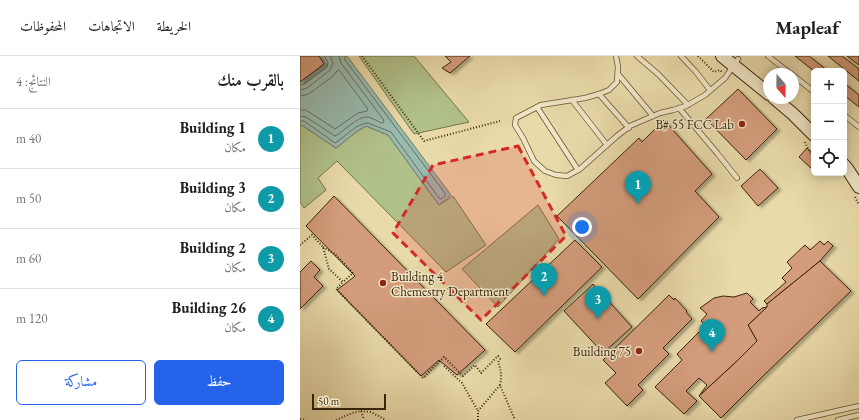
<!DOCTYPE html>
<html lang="ar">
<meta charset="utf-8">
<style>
:root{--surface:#fff;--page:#f6f6f6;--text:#202124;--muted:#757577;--line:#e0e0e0;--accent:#2563eb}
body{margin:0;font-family:"EB Garamond",Amiri,serif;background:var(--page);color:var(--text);direction:rtl}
.controls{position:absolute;right:12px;top:12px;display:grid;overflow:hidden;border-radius:6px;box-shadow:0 2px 10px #0003}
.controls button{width:36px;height:36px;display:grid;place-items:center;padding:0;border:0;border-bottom:1px solid var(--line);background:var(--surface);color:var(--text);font:20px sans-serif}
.compass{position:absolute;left:463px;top:12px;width:36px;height:36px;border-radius:50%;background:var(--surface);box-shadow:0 2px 10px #0003;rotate:160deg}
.scale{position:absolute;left:12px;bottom:10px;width:74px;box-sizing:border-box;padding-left:4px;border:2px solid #39260b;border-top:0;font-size:11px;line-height:14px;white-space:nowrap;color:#39260b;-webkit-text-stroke:3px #f1e7c8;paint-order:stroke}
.you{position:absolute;left:282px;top:171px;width:14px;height:14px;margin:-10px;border:3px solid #fff;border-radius:50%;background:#1a73e8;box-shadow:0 0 0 6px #1a73e833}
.badge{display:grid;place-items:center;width:26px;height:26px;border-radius:50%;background:var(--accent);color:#fff;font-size:13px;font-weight:700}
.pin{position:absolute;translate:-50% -33px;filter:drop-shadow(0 1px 2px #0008)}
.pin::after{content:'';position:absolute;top:21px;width:14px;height:12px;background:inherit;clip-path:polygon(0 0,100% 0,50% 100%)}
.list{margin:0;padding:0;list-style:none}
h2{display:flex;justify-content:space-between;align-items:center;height:52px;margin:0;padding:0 16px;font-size:17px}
h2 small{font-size:13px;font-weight:400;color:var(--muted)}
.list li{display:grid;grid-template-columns:26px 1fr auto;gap:12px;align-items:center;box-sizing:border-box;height:60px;padding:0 16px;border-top:1px solid var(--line)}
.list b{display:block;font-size:15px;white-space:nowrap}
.list p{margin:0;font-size:13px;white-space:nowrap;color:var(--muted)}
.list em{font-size:13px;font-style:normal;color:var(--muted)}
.actions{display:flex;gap:8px;padding:12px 16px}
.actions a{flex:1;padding:9px 0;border:1px solid var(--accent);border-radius:6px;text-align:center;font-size:14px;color:var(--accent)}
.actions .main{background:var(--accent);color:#fff}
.icon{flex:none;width:22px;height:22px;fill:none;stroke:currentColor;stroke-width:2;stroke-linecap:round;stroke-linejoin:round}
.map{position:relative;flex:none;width:559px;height:364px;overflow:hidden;direction:ltr}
header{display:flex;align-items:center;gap:24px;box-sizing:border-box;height:56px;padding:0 20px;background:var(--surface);border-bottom:1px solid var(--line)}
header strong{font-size:19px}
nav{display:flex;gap:22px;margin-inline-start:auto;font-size:14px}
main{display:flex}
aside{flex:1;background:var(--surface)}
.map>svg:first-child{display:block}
</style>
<header>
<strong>Mapleaf</strong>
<nav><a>الخريطة</a><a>الاتجاهات</a><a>المحفوظات</a></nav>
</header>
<main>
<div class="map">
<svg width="559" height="364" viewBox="0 0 559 364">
<defs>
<filter id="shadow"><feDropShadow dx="3.5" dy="2" stdDeviation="1" flood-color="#0004"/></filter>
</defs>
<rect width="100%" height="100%" fill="#e9daaa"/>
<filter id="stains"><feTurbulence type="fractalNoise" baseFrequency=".005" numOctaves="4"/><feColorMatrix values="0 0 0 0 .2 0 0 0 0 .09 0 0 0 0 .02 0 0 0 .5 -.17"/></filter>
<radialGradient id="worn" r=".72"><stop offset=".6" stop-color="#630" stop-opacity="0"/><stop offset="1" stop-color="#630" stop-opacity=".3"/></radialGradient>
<g fill="#b1c18c" stroke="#75744c">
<path d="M 59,0 L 114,0 L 169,66 L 114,78 Z"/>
<path d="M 0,68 L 36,92 L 56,76 L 66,70 L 88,79 L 139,149 L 153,140 L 186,189 L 146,216 L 37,105 L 18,122 L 26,134 L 4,152 L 0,146 Z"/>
<path d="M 238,149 L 259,183 L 198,251 L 162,213 Z"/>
</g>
<path fill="#99baaf" stroke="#737f6d" d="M 19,0 L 47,0 L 151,139 L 139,149 L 88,79 L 66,70 L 56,76 L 36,92 L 0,68 L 0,26 L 24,8 Z"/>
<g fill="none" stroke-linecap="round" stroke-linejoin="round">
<g stroke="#69705d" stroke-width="1">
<path d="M 0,29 L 4,28 L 27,11 L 28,6 L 24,0"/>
<path d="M 0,34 L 7,32 L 30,14 L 33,7 L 30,0"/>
<path d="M 0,40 L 6,39 L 10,37 L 33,20 L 37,15 L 39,14 L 68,53 L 67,55 L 58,57 L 35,73 L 9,56 L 5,54 L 0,54"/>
<path d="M 0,60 L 6,61 L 35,80 C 43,76 57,61 66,61 C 71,61 77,65 81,67 L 84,66 L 83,63 L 41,7 L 39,0"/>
<path d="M 0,65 L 4,65 L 35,87 C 45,81 57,67 68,67 L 91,76 L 139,142 L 141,143 L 145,140 L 145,137 L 45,4 L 45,0"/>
</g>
</g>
<g fill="#d39c7c" stroke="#39260b" filter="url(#shadow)">
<path d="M 0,0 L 19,0 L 24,8 L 0,26 Z"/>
<path d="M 145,0 L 170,0 L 150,17 L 142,12 L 151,6 Z"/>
<path d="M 495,0 L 509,0 L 528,15 L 514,15 Z"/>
<path d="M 528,0 L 542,0 L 559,13 L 559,25 Z"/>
<path d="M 547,0 L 559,0 L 559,9 Z"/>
<path d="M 544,27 L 559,39 L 559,51 L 544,39 Z"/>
<path d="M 438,33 L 477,73 L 446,104 L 406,63 Z"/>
<path d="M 364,64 L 412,118 L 395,135 L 419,161 L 338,243 L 257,160 L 339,82 L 342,86 Z"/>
<path d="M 507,92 L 514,99 L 514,108 L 511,112 L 499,101 Z"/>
<path d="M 460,113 L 478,132 L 458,150 L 441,130 Z"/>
<path d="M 34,140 L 185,294 L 157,319 L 139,304 L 121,320 L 37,234 L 55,220 L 6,170 Z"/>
<path d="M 275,184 L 302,211 L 215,296 L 186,268 Z"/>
<path d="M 520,185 L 524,189 L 528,185 L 533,190 L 520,205 L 467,248 L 464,245 L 486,226 L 482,222 L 492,212 L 487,206 L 505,189 L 510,194 Z"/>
<path d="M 11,205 L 20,214 L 14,221 L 23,230 L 0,253 L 0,216 Z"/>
<path d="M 520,205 L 551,235 L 459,324 L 421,362 L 399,340 L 438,304 L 457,285 L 448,269 L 467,251 L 467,248 Z"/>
<path d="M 293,228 L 332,271 L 303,297 L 264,255 Z"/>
<path d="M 447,237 L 453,243 L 450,246 L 459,255 L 462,252 L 467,251 L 448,269 L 457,285 L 438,304 L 399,340 L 407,329 L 399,322 L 386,335 L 397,345 L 384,358 L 355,331 L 382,304 L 377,298 L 406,269 L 401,265 L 407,258 L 400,252 L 414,242 L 423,240 L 434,241 Z"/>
<path d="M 369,239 L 374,244 L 375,242 L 387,255 L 386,256 L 392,263 L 363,292 L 369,298 L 338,329 L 343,334 L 327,350 L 305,327 L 316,317 L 303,304 Z"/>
</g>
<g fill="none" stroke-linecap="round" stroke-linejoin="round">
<g stroke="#655333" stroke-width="6">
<g id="lane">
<path d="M 316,0 L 318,11 L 317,26 L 309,34 L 299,38 L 285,42 L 241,49 L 216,62 L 215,69 L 223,82 L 234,105 L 245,115 L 256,119 L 267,120 L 280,113 L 317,80 L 330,70 L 360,57 L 373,54 L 386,50 L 405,39 L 425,22 L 438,3"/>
<path d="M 337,0 L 358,18 L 388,49"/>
<path d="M 381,0 L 396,16 L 410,34"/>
<path d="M 468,0 L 491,18"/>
<path d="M 318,18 L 353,60"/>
<path d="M 493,19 L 514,36"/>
<path d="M 299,38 L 329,72"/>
<path d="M 272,44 L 307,89"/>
<path d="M 237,51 L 278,114"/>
<path d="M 379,52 L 417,97 L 437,122"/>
<path d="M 544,59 L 559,71"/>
<path d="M 497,364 L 559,350"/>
<path d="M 538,364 L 559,359"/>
</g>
</g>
<g stroke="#39260b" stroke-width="14">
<g id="secondary">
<path d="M 422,0 L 469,38"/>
<path d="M 474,42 L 493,58 L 514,79"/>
<path d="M 544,109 L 548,114 L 559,131"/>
</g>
</g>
<g stroke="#39260b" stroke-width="2" stroke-dasharray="1 2" stroke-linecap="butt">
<path d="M 62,0 L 124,85 L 200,65"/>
<path d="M 398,0 L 414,16 L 420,14 L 422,16"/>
<path d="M 505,86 L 507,91 L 514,101"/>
<path d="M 555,141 L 559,149"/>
<path d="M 0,189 L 12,179 L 23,191 L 29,213 L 43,226 L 36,233 L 123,322 L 144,301 L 163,320 L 175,309 L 181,317 L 198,300 L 200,303 L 198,306 C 201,314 202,320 200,329"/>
<path d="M 23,191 L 35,198 L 53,217 L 43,226"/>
<path d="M 144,310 L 162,327 L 178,355"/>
<path d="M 61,355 L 71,356 L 86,364"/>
<path d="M 0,363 L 6,364"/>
<path d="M 36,364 L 52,357 L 61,355 L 64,364"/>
<path d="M 178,364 L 178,355 L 200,329 L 215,364"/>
</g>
<use href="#lane" stroke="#f1e7c8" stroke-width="4.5"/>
<use href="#secondary" stroke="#f1e7c8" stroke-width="12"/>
</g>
<path fill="#d62828" fill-opacity="0.2" stroke="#d62828" stroke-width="3" stroke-dasharray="8 5" stroke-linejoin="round" d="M 218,90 L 266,180 L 181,264 L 93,177 L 133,109 Z"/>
<g fill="#8f2418" stroke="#f1e7c8" stroke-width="1.5">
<circle cx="442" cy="68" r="4"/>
<circle cx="83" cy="227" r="4"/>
<circle cx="339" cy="295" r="4"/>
</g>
<g text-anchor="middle" stroke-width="3" stroke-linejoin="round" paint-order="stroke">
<g font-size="13" fill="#39260b" stroke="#f1e7c8" text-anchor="end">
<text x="434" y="73">B# 55 FCC Lab</text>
<text x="91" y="225" text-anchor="start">Building 4<tspan x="91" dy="15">Chemestry Department</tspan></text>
<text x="331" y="300">Building 75</text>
</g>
</g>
<rect width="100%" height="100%" filter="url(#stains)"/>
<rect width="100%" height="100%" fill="url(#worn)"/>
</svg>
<div class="controls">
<button>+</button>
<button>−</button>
<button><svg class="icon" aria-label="locate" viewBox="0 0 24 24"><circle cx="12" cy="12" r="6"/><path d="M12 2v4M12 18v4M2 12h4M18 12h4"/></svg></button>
</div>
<svg class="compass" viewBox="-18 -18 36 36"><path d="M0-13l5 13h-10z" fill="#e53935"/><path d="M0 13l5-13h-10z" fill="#757577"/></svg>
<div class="scale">50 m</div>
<div class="you"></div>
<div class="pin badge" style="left:338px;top:148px;background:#0f9aa8">1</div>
<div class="pin badge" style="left:244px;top:240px;background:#0f9aa8">2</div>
<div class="pin badge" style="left:298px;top:263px;background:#0f9aa8">3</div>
<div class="pin badge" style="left:412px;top:296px;background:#0f9aa8">4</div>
</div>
<aside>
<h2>بالقرب منك<small>النتائج: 4</small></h2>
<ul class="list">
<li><span class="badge" style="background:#0f9aa8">1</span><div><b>Building 1</b><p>مكان</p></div><em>40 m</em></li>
<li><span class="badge" style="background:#0f9aa8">2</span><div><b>Building 3</b><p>مكان</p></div><em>50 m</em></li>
<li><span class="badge" style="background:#0f9aa8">3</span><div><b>Building 2</b><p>مكان</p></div><em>60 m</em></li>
<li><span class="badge" style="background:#0f9aa8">4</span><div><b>Building 26</b><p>مكان</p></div><em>120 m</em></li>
</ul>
<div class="actions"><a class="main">حفظ</a><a>مشاركة</a></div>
</aside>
</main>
